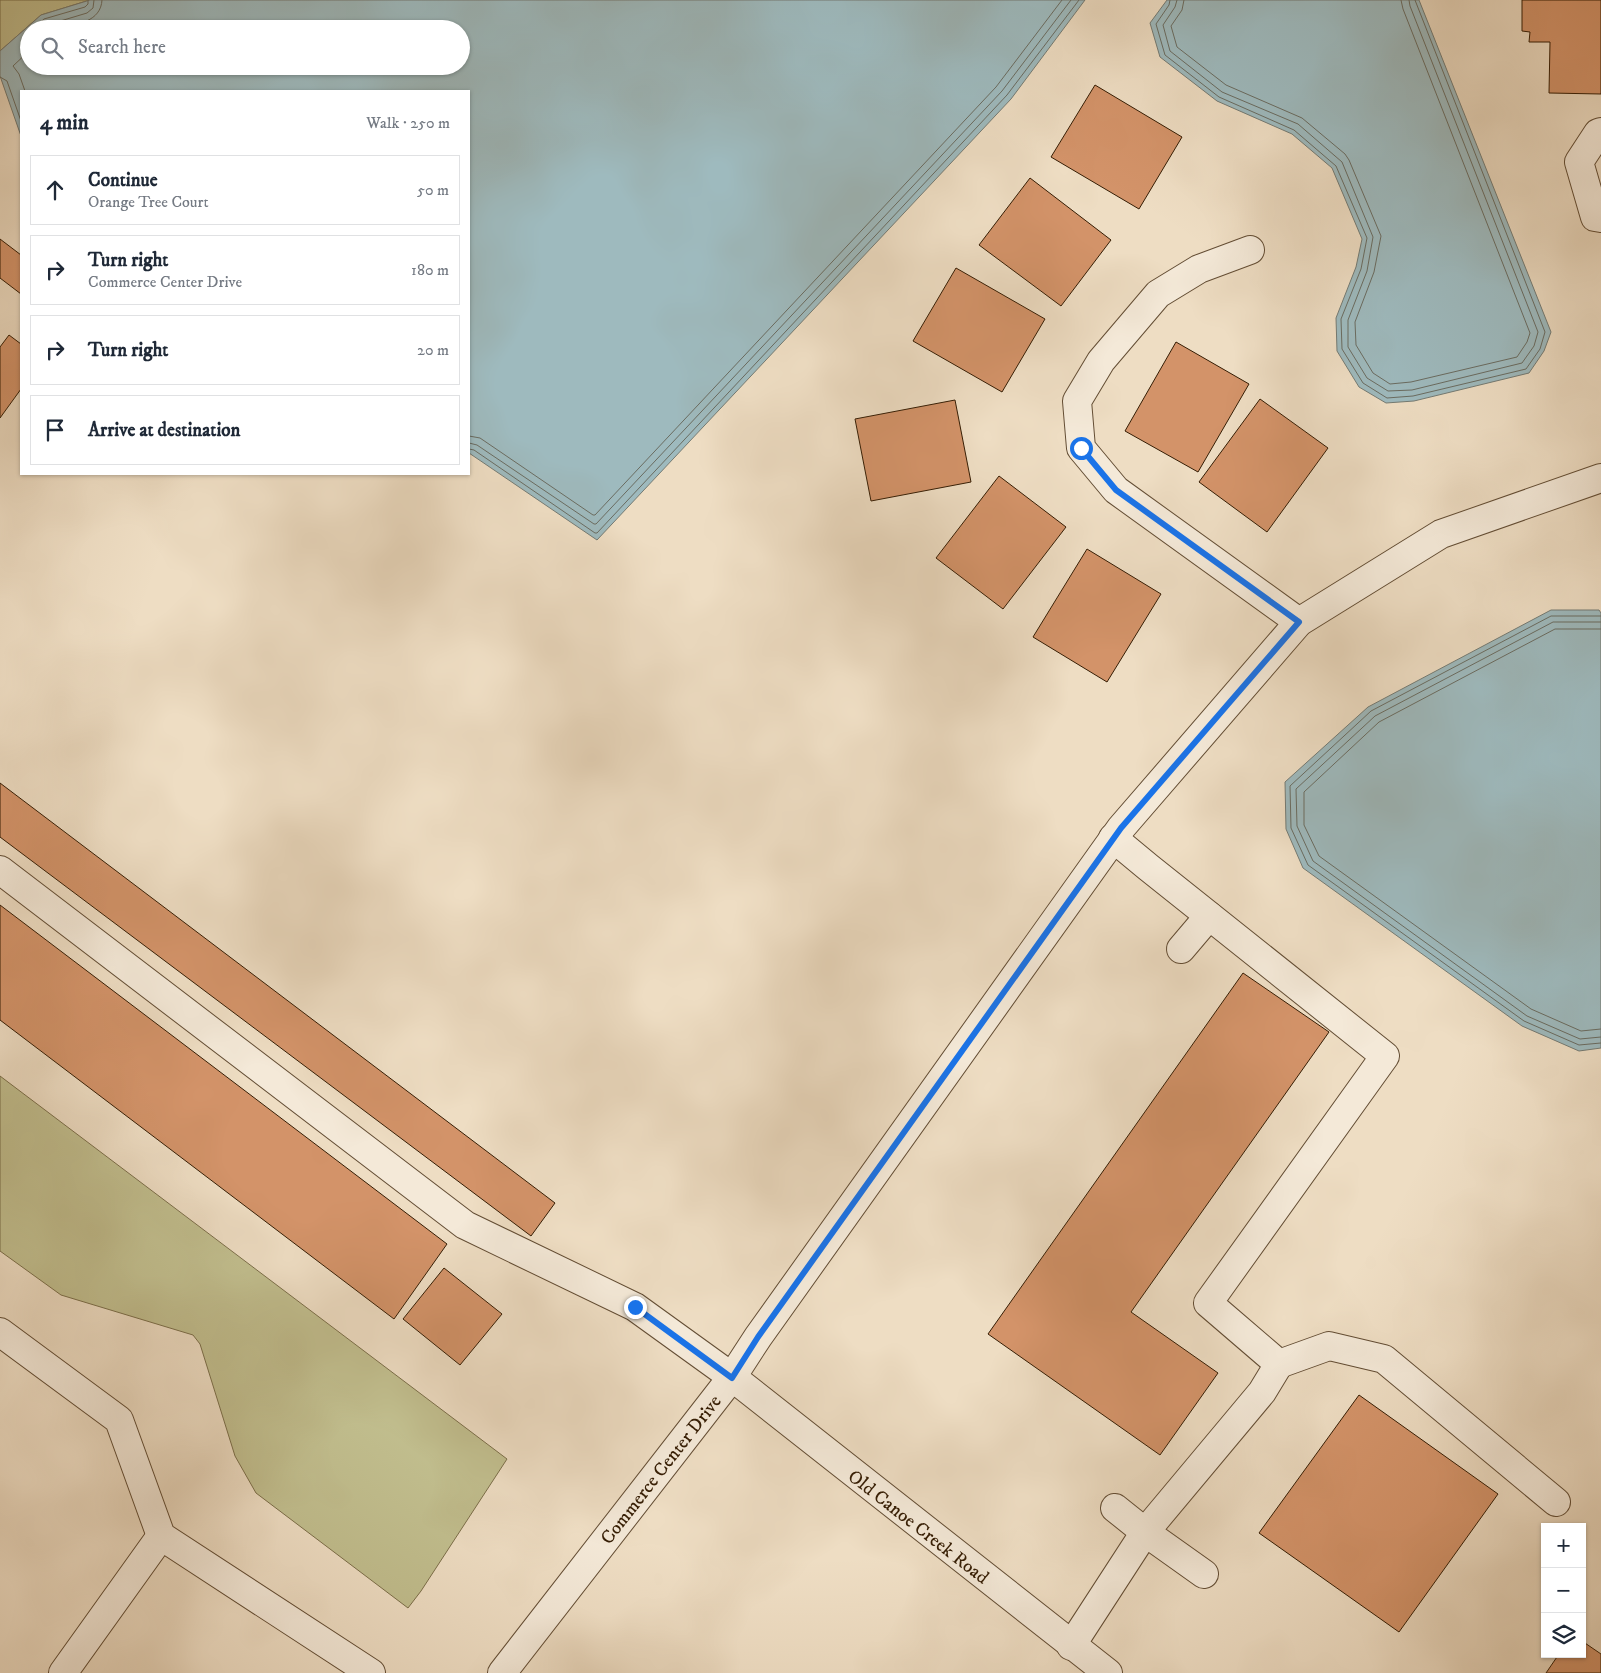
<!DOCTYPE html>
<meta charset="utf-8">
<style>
:root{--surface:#fff;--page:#f2f2f3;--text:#1f2937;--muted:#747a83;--line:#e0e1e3}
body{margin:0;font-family:"IM FELL DW Pica",serif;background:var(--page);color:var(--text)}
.controls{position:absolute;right:15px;bottom:15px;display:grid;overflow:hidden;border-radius:0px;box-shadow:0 1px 4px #0004}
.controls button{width:45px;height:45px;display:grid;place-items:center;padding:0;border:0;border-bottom:1px solid var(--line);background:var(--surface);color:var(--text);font:25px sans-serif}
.stop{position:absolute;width:15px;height:15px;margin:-11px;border:4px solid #1a73e8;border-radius:50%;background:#fff}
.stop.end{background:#1a73e8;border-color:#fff;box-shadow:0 1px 5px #0008}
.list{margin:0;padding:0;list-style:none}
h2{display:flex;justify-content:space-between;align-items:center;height:65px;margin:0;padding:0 20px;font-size:21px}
h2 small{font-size:16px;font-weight:400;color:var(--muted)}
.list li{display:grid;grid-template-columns:32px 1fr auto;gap:15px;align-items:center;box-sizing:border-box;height:70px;margin:0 10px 10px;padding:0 10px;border:1px solid var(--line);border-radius:0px}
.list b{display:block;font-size:19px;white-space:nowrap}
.list p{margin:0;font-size:16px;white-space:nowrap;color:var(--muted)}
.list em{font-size:16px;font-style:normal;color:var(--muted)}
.icon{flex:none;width:28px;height:28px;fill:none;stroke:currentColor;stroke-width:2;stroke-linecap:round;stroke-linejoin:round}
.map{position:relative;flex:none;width:1601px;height:1673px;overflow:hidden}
.search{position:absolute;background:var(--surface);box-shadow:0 1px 4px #0004;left:20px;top:20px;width:450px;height:55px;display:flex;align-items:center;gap:12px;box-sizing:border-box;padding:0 18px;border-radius:28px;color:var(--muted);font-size:19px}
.panel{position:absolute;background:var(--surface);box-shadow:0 1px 4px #0004;left:20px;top:90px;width:450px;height:385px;border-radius:0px}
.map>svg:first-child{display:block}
</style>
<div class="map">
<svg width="1601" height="1673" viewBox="0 0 1601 1673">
<rect width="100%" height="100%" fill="#eeddc3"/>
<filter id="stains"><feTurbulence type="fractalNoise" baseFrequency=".004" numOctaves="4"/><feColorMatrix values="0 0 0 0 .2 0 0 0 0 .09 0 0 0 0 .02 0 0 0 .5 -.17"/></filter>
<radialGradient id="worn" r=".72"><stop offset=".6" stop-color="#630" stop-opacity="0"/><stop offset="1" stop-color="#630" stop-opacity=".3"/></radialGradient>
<g fill="#c1be8e" stroke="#7b6e49">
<path d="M 0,0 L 90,0 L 41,15 L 0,51 Z"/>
<path d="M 0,1076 L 507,1459 L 421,1591 L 408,1608 L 256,1493 L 235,1456 L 200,1344 L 193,1335 L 61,1295 L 0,1251 Z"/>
</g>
<g fill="#9ebabe" stroke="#747b74" fill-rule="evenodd">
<path d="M 90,0 L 1085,0 L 1011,99 L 597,540 L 469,453 L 469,91 L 21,91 L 21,136 L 0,76 L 0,51 L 41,15 ZM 29,29 L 461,29 L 461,66 L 29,66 Z"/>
<path d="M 1167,0 L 1419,0 L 1551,332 L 1544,351 L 1529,373 L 1414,401 L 1386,403 L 1359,387 L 1337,351 L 1336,318 L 1356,267 L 1362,239 L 1332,168 L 1292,134 L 1217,101 L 1160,57 L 1150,23 Z"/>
<path d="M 1551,610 L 1599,610 L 1601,613 L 1601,1048 L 1579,1051 L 1522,1026 L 1303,868 L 1286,829 L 1285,782 L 1368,707 Z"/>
</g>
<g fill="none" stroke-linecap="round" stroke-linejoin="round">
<g stroke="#6a6c61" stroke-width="1">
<path d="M 1170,0 L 1169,5 L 1156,24 L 1165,55 L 1219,97 L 1294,130 L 1336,166 L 1367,238 L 1361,269 L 1341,319 L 1342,349 L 1363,383 L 1387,398 L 1413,396 L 1526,369 L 1540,349 L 1545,332 L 1415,0"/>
<path d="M 1177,0 L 1175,7 L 1163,25 L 1170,51 L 1222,92 L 1298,124 L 1342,162 L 1373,237 L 1367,271 L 1348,320 L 1348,347 L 1367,378 L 1388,391 L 1412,390 L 1522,363 L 1534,346 L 1538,332 L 1410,6 L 1409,0"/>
<path d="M 1184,0 L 1182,10 L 1171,26 L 1177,47 L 1226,85 L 1302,118 L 1345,154 L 1349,160 L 1381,236 L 1374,272 L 1355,322 L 1356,345 L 1373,373 L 1390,384 L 1411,382 L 1517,357 L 1527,342 L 1530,333 L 1403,9 L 1401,0"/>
<path d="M 33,29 L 44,19 L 85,7 L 88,4 L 88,0"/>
<path d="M 42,29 L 47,25 L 87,13 L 93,8 L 94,0"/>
<path d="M 60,29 C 77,24 101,22 102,0"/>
<path d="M 0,77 L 7,81 L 21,121"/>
<path d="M 25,91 L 19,74 L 13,66 L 29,51"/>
<path d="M 469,436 L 480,438 L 593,515 L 595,515 L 996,87 L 1062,0"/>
<path d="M 469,443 L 477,445 L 594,524 L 596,524 L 1002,91 L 1071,0"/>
<path d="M 469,449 L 474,450 L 595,533 L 597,533 L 1007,95 L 1079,0"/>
<path d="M 1601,616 L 1551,616 L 1371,711 L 1290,786 L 1291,828 L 1308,865 L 1524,1021 L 1579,1045 L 1601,1043"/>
<path d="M 1601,622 L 1553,622 L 1375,716 L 1296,789 L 1297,826 L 1313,861 L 1527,1016 L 1580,1039 L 1601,1037"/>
<path d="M 1601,629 L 1555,629 L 1379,722 L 1304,792 L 1304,825 L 1319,856 L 1531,1009 L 1581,1031 L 1601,1029"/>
</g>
</g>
<g fill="#d39369" stroke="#351d04">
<path d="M 1522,0 L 1601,0 L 1601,94 L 1549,93 L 1550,42 L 1529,42 L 1530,32 L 1522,31 Z"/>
<path d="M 1095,85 L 1182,137 L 1139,209 L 1051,157 Z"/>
<path d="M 1030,178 L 1111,240 L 1061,306 L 979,245 Z"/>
<path d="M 0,239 L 21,255 L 21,294 L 0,278 Z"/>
<path d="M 956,268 L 1045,319 L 1002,392 L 913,341 Z"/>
<path d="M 9,335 L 21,344 L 21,389 L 0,418 L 0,347 Z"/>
<path d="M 1176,342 L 1249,384 L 1198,472 L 1125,431 Z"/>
<path d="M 1260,399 L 1328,448 L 1267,532 L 1199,482 Z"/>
<path d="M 955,400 L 971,482 L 871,501 L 855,419 Z"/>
<path d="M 999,476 L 1066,527 L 1003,609 L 936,558 Z"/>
<path d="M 1087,549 L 1161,594 L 1107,682 L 1033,637 Z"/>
<path d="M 0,783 L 555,1203 L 531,1236 L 0,837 Z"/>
<path d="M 0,905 L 447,1244 L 394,1319 L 0,1020 Z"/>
<path d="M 1243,973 L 1329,1032 L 1131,1312 L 1218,1373 L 1160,1455 L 988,1334 Z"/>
<path d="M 444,1268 L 502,1314 L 460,1365 L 403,1319 Z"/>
<path d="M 1359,1395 L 1498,1494 L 1399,1632 L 1259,1533 Z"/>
<path d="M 1582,1641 L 1601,1654 L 1601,1673 L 1546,1673 L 1559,1654 L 1582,1654 Z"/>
</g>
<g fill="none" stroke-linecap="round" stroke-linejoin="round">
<g stroke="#634d34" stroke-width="30">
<g id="minor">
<path d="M 1601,132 L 1598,133 L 1579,162 L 1595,217 L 1601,218"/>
<path d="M 1250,250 L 1199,269 L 1158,294 L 1101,361 L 1077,401 L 1081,448 L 1116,490 L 1299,622"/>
<path d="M 1113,838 L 1148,867 L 1385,1056 L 1208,1303 L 1279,1364 L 1262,1392 L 1145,1532 L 1115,1508"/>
<path d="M 0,870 L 465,1225 L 635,1307 L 732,1377 L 1108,1673"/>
<path d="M 1181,949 L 1209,916"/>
<path d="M 0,1332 L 119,1420 L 161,1536 L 371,1673"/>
<path d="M 1279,1364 L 1329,1346 L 1384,1359 L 1556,1502"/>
<path d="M 1071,1646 L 1145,1532 L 1204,1574"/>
<path d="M 63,1673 L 161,1536"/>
<path d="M 502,1673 L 732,1377 L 758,1337 L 1121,828 L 1299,622 L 1441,534 L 1601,478"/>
</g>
</g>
<use href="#minor" stroke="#f4e9d8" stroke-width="28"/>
</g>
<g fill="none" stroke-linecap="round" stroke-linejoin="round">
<path stroke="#1a73e8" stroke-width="6" d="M 635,1307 L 732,1378 L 758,1337 L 1121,828 L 1299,622 L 1116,490 L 1081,448"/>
</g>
<g text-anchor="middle" stroke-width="4" stroke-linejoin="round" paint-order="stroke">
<g font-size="19" fill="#351d04" stroke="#f4e9d8">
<text transform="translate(660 1469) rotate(-52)" y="7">Commerce Center Drive</text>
<text transform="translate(919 1526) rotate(38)" y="7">Old Canoe Creek Road</text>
</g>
</g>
<rect width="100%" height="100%" filter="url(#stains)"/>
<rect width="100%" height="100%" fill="url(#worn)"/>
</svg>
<div class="controls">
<button>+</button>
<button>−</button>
<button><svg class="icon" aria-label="layers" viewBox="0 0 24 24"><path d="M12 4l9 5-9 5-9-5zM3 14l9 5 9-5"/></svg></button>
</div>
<div class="stop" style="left:1081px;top:448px"></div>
<div class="stop end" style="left:635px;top:1307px"></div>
<div class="search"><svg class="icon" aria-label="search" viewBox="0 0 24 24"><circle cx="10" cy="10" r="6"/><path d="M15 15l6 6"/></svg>Search here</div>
<section class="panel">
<h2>4 min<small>Walk · 250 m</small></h2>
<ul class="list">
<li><svg class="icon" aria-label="ahead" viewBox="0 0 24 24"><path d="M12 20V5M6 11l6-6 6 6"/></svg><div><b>Continue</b><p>Orange Tree Court</p></div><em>50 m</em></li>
<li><svg class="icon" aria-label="right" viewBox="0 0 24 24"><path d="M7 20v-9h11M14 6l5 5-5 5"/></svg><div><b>Turn right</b><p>Commerce Center Drive</p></div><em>180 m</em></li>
<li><svg class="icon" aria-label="right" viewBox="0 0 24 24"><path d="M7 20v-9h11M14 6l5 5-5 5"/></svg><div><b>Turn right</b></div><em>20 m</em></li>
<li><svg class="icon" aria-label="arrive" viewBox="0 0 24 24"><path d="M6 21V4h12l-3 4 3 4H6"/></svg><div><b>Arrive at destination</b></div></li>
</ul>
</section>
</div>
